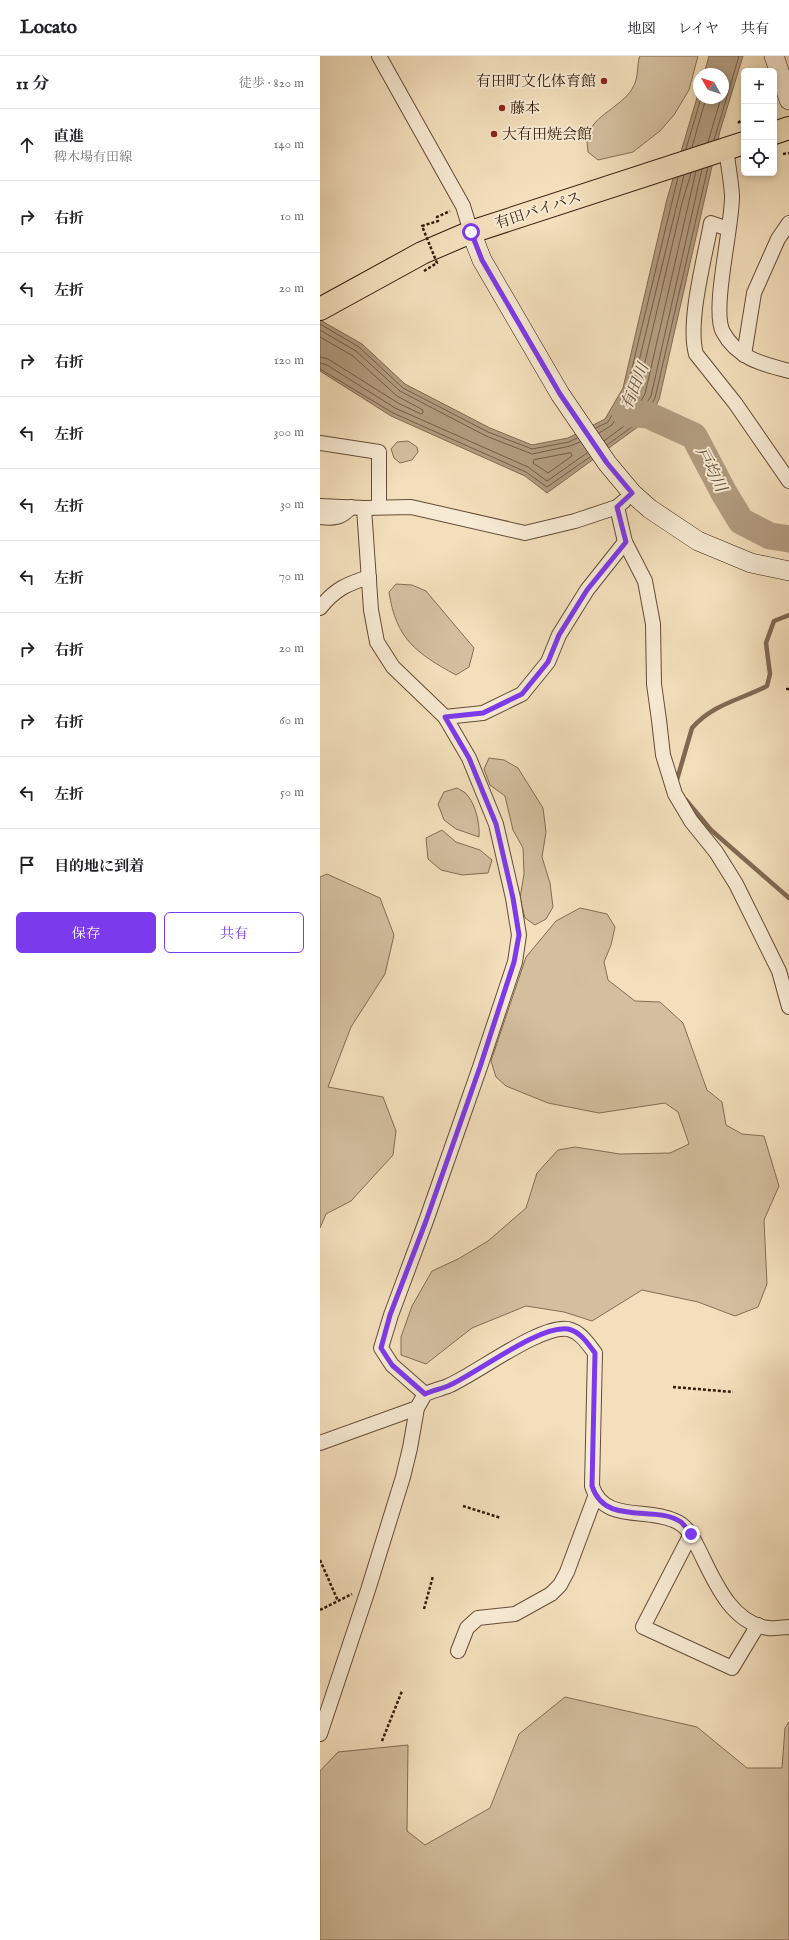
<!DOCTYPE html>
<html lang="ja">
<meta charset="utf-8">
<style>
:root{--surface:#fff;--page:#f6f6f6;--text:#202124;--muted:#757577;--line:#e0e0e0;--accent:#7c3aed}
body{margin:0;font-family:"IM FELL English","Noto Serif JP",serif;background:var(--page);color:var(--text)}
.controls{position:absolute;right:12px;top:12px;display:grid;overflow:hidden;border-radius:6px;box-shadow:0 2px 6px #0003}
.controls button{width:36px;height:36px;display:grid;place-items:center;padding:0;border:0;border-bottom:1px solid var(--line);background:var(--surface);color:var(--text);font:20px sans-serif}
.compass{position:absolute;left:373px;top:12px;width:36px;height:36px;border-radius:50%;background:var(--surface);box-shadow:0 2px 6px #0003;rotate:309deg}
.stop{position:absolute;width:12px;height:12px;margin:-9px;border:3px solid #7c3aed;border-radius:50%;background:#fff}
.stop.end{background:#7c3aed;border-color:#fff;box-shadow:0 1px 4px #0008}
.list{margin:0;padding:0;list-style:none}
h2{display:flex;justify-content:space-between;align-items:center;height:52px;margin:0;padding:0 16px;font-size:17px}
h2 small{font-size:13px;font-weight:400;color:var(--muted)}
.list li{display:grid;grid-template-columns:26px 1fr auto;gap:12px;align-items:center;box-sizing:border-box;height:72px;padding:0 16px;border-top:1px solid var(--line)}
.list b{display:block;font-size:15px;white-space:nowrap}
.list p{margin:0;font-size:13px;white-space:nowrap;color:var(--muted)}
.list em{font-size:13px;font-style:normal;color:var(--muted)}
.actions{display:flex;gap:8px;padding:12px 16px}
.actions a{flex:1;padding:9px 0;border:1px solid var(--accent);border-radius:6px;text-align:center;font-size:14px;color:var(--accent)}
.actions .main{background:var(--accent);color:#fff}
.icon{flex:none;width:22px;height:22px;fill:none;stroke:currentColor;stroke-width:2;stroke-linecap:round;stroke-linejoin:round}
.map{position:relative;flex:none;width:469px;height:1884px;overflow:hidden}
header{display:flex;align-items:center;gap:24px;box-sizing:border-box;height:56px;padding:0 20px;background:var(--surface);border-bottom:1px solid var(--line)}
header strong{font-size:19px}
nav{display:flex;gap:22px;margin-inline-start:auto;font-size:14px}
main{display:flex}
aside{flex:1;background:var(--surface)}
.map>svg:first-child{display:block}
</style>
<header>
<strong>Locato</strong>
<nav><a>地図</a><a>レイヤ</a><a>共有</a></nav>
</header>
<main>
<aside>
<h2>11 分<small>徒歩 · 820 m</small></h2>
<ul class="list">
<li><svg class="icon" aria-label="ahead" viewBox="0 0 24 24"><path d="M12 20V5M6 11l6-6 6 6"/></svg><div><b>直進</b><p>稗木場有田線</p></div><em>140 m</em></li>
<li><svg class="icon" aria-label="right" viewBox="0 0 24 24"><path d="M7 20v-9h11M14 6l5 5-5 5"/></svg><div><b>右折</b></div><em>10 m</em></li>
<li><svg class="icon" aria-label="left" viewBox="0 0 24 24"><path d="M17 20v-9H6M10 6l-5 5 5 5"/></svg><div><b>左折</b></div><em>20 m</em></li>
<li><svg class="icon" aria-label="right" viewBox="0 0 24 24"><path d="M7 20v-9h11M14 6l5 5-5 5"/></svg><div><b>右折</b></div><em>120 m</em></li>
<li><svg class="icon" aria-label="left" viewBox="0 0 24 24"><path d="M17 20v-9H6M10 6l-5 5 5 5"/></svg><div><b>左折</b></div><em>300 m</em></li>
<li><svg class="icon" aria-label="left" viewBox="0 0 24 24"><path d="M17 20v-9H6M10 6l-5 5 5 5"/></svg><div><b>左折</b></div><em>30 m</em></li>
<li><svg class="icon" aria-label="left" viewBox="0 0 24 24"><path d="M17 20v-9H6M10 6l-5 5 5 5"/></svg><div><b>左折</b></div><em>70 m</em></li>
<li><svg class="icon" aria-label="right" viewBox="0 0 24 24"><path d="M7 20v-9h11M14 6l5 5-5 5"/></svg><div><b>右折</b></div><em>20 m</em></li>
<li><svg class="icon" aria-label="right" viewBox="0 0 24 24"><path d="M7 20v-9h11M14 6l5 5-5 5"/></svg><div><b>右折</b></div><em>60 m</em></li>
<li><svg class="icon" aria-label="left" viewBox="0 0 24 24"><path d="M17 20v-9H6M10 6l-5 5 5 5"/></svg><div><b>左折</b></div><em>50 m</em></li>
<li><svg class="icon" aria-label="arrive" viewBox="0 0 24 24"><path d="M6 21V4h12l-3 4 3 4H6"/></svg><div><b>目的地に到着</b></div></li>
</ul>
<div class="actions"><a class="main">保存</a><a>共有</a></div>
</aside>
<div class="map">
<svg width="469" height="1884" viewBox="0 0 469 1884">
<rect width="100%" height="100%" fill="#f3dfbc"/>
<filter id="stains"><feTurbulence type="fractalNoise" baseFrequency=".005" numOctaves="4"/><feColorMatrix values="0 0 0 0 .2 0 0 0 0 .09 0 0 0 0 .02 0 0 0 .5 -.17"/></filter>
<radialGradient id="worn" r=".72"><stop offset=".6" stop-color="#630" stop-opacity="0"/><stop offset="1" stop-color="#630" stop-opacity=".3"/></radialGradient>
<g fill="#d3be9e" stroke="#846c54">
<path d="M 320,0 L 378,0 L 369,34 L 354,59 L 340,75 L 313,96 L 278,104 L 268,96 C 268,91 266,84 267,80 C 274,59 301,51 312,33 C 320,20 316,9 320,0 Z"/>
<path d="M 88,385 L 97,391 L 98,396 L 92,404 L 80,407 L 74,402 L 71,393 L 77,386 Z"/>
<path d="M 76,528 L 92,529 L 106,535 L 154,592 L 149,611 L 136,619 C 96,597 76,583 69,536 Z"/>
<path d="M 169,702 L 184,704 L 198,712 L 223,752 L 226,776 L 222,801 L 230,827 L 233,851 L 226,863 L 215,869 L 205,862 L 200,842 L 204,818 L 203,792 L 193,774 L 185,740 L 170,729 L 164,713 Z"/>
<path d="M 137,732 C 140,734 146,736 148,740 C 156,750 160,768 159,781 L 136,773 L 124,764 L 118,748 L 124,736 Z"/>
<path d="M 122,774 L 136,786 L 160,794 L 172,804 L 168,817 L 142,819 L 121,814 L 108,803 L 106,782 Z"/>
<path d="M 7,818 L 60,842 L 74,879 L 65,918 L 31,971 L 8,1031 L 63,1041 L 76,1075 L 73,1099 L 31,1145 L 6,1158 L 0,1172 L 0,821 Z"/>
<path d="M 260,852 L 287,858 L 295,871 L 291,889 L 284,906 L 288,924 L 315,945 L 340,946 L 363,967 L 387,1034 L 402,1046 L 406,1069 L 422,1078 L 444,1080 L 459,1130 L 444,1164 L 447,1228 L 438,1251 L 415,1260 L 378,1246 L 322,1234 L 272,1265 L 244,1256 L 206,1250 L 152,1272 L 106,1308 L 81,1299 L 81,1281 L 92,1250 L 112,1215 L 138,1203 L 168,1185 L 206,1152 L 217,1117 L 238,1094 L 255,1091 L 300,1098 L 350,1097 L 369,1088 L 358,1056 L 345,1047 L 279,1057 L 228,1047 L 186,1030 L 176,1021 L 171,1005 L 206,901 L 236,865 Z"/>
<path d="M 245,1641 L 377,1671 L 427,1712 L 462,1712 L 465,1672 L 469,1666 L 469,1884 L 0,1884 L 0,1715 L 18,1696 L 88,1689 L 87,1775 L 105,1789 L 170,1752 L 199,1678 Z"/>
</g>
<path fill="#b29c80" stroke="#806851" d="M 389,0 L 423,0 L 400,75 L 339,344 L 326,365 L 227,437 L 205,420 L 71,360 L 0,315 L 0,264 L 42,288 L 85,328 L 170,372 L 212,389 L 248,382 L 285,363 L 303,332 L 347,143 L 379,35 L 379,42 L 403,42 L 403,18 L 384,18 Z"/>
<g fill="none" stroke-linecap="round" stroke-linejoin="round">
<g stroke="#735c46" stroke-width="1">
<path d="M 394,84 L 419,0"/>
<path d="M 388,86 L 401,42"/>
<path d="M 372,91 L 386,42"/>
<path d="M 366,93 L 381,42"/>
<path d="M 371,117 L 362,147 L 318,336 L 306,357 L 308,359 L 315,355 L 325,338 L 376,115"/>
<path d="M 0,268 L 39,291 L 83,332 L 168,376 L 212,393 L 249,386 L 257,382"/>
<path d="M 0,274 L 36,295 L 80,335 L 166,380 L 212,398 L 250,390 L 260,386"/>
<path d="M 0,281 L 33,300 L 77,340 L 103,354 L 103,357 L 101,358 L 78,347 L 8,303 L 0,301"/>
<path d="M 0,307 L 7,309 L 75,352 L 208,411 L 227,425 L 267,397"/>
<path d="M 0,313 L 73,357 L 206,416 L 227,431 L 270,401"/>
<path d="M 276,372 L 288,366 L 307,333 L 358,121"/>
<path d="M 279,377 L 292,369 L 312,334 L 364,119"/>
<path d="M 284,385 L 319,359 L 331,340 L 382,113"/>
<path d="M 287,389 L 323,363 L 335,342 L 388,111"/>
<path d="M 251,397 L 252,400 L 228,417 L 213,407 L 214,404 Z"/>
</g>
<g stroke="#806851" stroke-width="4.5">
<path d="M 356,727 L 372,672 C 393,648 420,644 447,630 L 450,618 L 446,587 L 454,565 L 469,559"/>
<path d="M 366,744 L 391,774 L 469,842"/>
</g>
<path stroke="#b29c80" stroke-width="27" d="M 305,357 L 328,359 L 374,380 L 404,437 L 421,465 L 450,480 L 469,483"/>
<g stroke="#644c37" stroke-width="16">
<g id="minor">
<path d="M 59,0 L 143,150 L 151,176"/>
<path d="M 406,93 C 408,108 411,124 412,139 C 413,168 391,254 403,276 C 417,302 442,308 469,315"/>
<path d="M 408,173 L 391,167 C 385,201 367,266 376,298 L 415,347 L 469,425"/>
<path d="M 424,299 L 434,237 L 458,183 L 469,167"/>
<path d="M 0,387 L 59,396 L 59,451"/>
<path d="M 0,450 L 44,452 L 91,451 L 205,477 L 255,465 L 297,451 L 304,445"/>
<path d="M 297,451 L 305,486 L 325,525 L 333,568 L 334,628 L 339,664 L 343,699 L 355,738 L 371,765 L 396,796 L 416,828 L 459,915 L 469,951"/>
<path d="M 44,452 L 51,554 L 57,586 L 73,611 L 125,661 L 149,702 L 176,768 L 193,842 L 199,879 L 195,906 L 160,1011 L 106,1165 L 71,1259 L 61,1292 L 72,1309 L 105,1338"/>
<path d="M 0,461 C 13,463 22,462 31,451"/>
<path d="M 0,552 C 15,533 27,528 49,521"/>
<path d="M 125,661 L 163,657 L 202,638 L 228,606 L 239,579 L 267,534 L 305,486"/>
<path d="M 0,1387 L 97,1352"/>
<path d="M 371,1478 L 323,1571 L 412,1612 L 438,1569"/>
<path d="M 138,1595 L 147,1572 L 158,1562 L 195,1558 L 231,1538 L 240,1529 L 247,1516 L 275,1441"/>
<path d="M 0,1678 L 48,1534 L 83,1421 L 90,1392 L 97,1352 L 105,1338 C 112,1335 120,1333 128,1330 C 156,1318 221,1268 248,1273 C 261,1276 268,1288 275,1297 L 272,1430 C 283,1466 326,1452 353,1464 C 367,1469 372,1480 378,1492 C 393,1522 410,1567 448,1572 C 454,1573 462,1571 469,1571"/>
</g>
</g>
<g stroke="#341b0b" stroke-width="20">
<g id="secondary">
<path d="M 454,0 L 469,44"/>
<path d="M 151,176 L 162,204 L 240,338 L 287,407 L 312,437 L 330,453 L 378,485 L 431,507 L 469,515"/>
</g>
</g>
<g stroke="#341b0b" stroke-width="24">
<g id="trunk">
<path d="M 454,77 L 469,72"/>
<path d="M 0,253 L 102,197 L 151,176 L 424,87"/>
</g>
</g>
<g stroke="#341b0b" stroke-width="2.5" stroke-dasharray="3 2" stroke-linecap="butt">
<path d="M 418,67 L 424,62"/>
<path d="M 463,98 L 469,97"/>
<path d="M 466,633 L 469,633"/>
<path d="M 353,1331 L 413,1336"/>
<path d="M 143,1450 L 181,1462"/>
<path d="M 0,1504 L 18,1545"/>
<path d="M 104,1553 L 113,1520"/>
<path d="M 0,1554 L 32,1538"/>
<path d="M 62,1685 L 82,1635"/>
</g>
<use href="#minor" stroke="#f7ead3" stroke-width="14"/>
<use href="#secondary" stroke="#f7ead3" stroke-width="19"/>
<use href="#trunk" stroke="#f3dfbc" stroke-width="22"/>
<path stroke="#341b0b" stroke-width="2.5" stroke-dasharray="3 2" stroke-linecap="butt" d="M 104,215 L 117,207 L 102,170 L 118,165 L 117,161 L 130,155"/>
</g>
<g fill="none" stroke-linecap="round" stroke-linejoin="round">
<path stroke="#7c3aed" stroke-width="5" d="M 151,176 L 162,204 L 240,338 L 287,407 L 312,437 L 297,451 L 306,486 L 267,534 L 239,579 L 228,606 L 202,638 L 163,657 L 125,661 L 149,702 L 176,768 L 193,842 L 199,879 L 194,906 L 160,1011 L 106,1165 L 70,1259 L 61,1292 L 72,1309 L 105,1338 C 112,1335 120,1333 128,1330 C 156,1318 220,1268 248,1273 C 261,1276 268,1288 275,1297 L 272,1430 C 285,1471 335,1448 361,1466 C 364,1469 368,1474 371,1478"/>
</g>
<g fill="#8f2418" stroke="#f7ead3" stroke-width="1.5">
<circle cx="284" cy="25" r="4"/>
<circle cx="182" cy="52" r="4"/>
<circle cx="174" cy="78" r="4"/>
</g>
<g text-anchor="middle" stroke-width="4" stroke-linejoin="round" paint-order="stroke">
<g font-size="15" fill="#341b0b" stroke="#f7ead3" text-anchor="start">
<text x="276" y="30" text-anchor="end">有田町文化体育館</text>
<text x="190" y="57">藤本</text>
<text x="182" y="83">大有田焼会館</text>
</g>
<g font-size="15" fill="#341b0b" stroke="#f7ead3">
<text transform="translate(218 154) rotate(-18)" y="5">有田バイパス</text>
</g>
<g font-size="16" font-style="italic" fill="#604834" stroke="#f7ead3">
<text transform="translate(314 330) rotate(-68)" y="6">有田川</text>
<text transform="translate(392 413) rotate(63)" y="6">戸均川</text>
</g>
</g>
<rect width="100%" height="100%" filter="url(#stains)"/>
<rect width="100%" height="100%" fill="url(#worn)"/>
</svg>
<div class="controls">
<button>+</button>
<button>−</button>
<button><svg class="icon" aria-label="locate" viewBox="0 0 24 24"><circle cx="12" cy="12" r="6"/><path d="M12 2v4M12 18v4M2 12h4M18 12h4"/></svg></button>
</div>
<svg class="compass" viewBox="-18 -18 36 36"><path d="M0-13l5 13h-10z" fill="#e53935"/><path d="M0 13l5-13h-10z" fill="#757577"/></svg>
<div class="stop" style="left:151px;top:176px"></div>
<div class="stop end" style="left:371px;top:1478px"></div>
</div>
</main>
